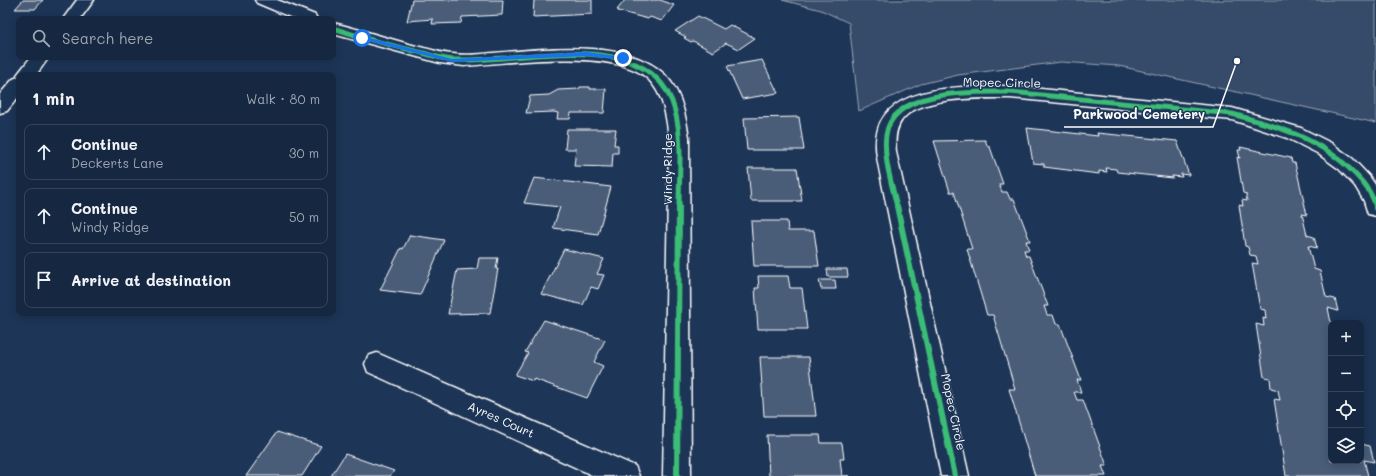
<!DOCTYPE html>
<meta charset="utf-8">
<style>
:root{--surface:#162841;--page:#1f3048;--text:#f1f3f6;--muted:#9ea6b1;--line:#35445a}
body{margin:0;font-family:Mali,sans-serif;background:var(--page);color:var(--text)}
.controls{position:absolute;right:12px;bottom:12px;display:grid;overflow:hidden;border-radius:8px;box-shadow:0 2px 10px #0003}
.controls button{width:36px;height:36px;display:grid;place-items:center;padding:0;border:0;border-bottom:1px solid var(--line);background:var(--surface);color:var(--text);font:20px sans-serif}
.stop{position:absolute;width:12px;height:12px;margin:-9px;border:3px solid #1a73e8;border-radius:50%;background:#fff}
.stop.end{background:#1a73e8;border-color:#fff;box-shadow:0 1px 4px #0008}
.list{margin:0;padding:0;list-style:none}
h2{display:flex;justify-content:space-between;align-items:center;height:52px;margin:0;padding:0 16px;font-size:17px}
h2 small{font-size:13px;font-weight:400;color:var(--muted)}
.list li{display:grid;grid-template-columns:26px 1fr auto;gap:12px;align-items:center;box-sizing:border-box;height:56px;margin:0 8px 8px;padding:0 8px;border:1px solid var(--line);border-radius:8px}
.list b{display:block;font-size:15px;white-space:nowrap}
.list p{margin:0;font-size:13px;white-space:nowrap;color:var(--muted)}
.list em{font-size:13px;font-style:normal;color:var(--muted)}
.icon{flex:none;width:22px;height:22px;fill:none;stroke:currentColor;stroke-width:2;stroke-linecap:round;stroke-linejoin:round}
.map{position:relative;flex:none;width:1376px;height:476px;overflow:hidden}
.search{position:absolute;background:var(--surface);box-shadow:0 2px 10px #0003;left:16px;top:16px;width:320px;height:44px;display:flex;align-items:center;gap:10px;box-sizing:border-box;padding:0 14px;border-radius:8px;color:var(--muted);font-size:15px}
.panel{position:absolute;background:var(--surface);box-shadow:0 2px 10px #0003;left:16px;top:72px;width:320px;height:244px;border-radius:8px}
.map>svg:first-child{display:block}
</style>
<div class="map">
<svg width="1376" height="476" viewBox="0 0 1376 476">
<rect width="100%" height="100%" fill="#1d3557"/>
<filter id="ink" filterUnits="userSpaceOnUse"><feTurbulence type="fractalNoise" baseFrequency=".025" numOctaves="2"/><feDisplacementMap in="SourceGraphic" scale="8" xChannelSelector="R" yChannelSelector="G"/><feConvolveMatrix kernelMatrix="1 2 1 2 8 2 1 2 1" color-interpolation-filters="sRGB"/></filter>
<g filter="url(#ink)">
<path fill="#364b69" stroke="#9aa5b4" d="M 782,0 L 1376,0 L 1376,123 L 1119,66 L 1061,62 L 958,75 L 921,84 L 859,111 L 849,23 L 821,10 Z"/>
<g fill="#4a5d79" stroke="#fff">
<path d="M 23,0 L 43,0 L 35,9 L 15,9 Z"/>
<path d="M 412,0 L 503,0 L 502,15 L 462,17 L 461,23 L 432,24 L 433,19 L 407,21 Z"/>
<path d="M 534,0 L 592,0 L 592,14 L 533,17 Z"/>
<path d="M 625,0 L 660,0 L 674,5 L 662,21 L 650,17 L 648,19 L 618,11 L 619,10 L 617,10 Z"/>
<path d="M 698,16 L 724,29 L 730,25 L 755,38 L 739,49 L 726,43 L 713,52 L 693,41 L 691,42 L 684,38 L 686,37 L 675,31 Z"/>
<path d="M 762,60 L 778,93 L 742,99 L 727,66 Z"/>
<path d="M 580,87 L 590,87 L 590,89 L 606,89 L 604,113 L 571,113 L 570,119 L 557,119 L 558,113 L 554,112 L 526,113 L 530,96 L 549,95 L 558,90 L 579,89 Z"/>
<path d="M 799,117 L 804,150 L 747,150 L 744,118 Z"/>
<path d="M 1027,128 L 1098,136 L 1097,133 L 1177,141 L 1189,175 L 1181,174 L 1182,177 L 1172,176 L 1173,178 L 1117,172 L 1116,169 L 1106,168 L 1107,172 L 1099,171 L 1099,174 L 1044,167 L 1044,164 L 1033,163 Z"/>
<path d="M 567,129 L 616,129 L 614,145 L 618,145 L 618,153 L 613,153 L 612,167 L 574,166 L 576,149 L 565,149 Z"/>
<path d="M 985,140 L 988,147 L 990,147 L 1003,184 L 999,184 L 1002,192 L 1007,192 L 1010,199 L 1014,199 L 1030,241 L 1026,241 L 1029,250 L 1024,250 L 1026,256 L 1029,256 L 1048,306 L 1044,306 L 1047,315 L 1053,315 L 1056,324 L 1060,324 L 1081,380 L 1077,380 L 1081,392 L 1074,392 L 1077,400 L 1083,400 L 1107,466 L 1102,466 L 1106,476 L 1035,476 L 1009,389 L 1015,389 L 993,315 L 987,315 L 967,249 L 972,249 L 954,192 L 950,192 L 934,141 Z"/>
<path d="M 1240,147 L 1291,158 L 1292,163 L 1295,163 L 1307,215 L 1302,214 L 1307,235 L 1314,237 L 1317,248 L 1308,246 L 1314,269 L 1320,271 L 1326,297 L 1335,299 L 1338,311 L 1328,308 L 1331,323 L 1331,335 L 1329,335 L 1331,342 L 1331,461 L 1361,461 L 1361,444 L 1370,446 L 1374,462 L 1364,460 L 1368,476 L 1286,476 L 1274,399 L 1280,400 L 1278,390 L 1271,388 L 1270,378 L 1264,377 L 1256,324 L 1264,326 L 1263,318 L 1266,319 L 1265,310 L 1260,309 L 1252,263 L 1258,264 L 1256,256 L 1250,255 L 1248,247 L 1245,246 L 1239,205 L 1243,206 L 1242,200 L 1247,201 L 1246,194 L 1243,193 L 1237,157 L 1240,158 L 1238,150 L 1241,150 Z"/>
<path d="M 748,168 L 797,168 L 802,201 L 751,201 Z"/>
<path d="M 534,178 L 611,187 L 598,234 L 553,228 L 560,207 L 524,203 Z"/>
<path d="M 751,221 L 787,221 L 788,231 L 814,231 L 819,266 L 754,266 Z"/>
<path d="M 410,235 L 444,240 L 420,295 L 380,290 L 401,248 L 403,249 Z"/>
<path d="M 564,249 L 604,259 L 597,274 L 604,275 L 598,289 L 591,287 L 583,305 L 541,294 Z"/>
<path d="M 479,258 L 498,258 L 496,269 L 498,269 L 490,313 L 448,314 L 457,270 L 477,269 Z"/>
<path d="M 827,269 L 847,269 L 848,277 L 828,277 Z"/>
<path d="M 758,276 L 788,276 L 790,288 L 802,288 L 807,329 L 758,329 L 755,288 L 759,288 Z"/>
<path d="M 819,280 L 835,280 L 836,289 L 821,289 Z"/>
<path d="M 544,320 L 605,340 L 594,362 L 603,366 L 587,398 L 534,379 L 533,381 L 515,375 L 528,353 L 525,352 Z"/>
<path d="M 760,357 L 809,357 L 816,416 L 764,416 Z"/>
<path d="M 277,432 L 321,446 L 302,476 L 246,476 Z"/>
<path d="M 767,435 L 820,435 L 821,443 L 842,443 L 844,459 L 840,459 L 842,476 L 849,476 L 769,476 Z"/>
<path d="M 345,454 L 394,471 L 390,476 L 331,476 Z"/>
</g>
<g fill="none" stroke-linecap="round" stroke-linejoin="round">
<g stroke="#fff" stroke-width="3">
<g id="street">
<path d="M 77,0 L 94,0 L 80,19 L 63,19 Z"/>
<path d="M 255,0 L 277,0 L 315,15 L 317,19 L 295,19 L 257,3 Z"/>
<path d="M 333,23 C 363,30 393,40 424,48 C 434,50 443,54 453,54 C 466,56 480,54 493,53 C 545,49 648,34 676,90 C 684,105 686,121 689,137 L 691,476 L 663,476 L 669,137 C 666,116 664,96 649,80 C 619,47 508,63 464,66 L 440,63 L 333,34 Z"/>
<path d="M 31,57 L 49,57 L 36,75 L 19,75 L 19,96 L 7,111 L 0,113 L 0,94 L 13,79 L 18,77 L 17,75 Z"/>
<path d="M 1010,86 L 1232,108 L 1301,128 L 1331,143 L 1353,159 L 1369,176 L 1376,186 L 1376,216 L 1368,214 L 1364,201 L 1355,186 L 1339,169 L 1317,153 L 1287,138 L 1254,127 L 1232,120 L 1010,98 C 983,98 919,96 902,120 C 895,129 895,141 896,152 L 969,476 L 941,476 L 881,178 C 878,162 873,145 878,129 C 891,83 972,86 1010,86 Z"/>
<path d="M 377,353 L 635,466 L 639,476 L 594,476 L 368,372 L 365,364 L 368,356 Z"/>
</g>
</g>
<use href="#street" fill="#1d3557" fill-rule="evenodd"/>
<g stroke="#1d3557" stroke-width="7">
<g id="cycleway-far1">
<path d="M 333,28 C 363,38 393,46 423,53 C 434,56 445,60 456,60 C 519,63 653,23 675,111 C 683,141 679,176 679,207"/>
<path d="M 897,207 C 892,184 883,158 886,135 C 893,88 975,92 1010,92 L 1232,114 C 1277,126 1322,139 1355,174 C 1364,183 1373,195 1376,207"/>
</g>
</g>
<g stroke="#1d3557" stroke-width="9">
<g id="cycleway">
<path d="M 897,206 L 955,476"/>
<path d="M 1376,206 L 1376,208"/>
<path d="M 677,476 L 679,206"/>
</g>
</g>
<use href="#cycleway-far1" stroke="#3abd76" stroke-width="5"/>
<use href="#cycleway" stroke="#3abd76" stroke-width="6"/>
</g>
</g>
<path fill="#1a73e8" d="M 362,36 L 452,59 L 587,52 L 623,57 L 626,58 L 623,60 L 587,56 L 452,62 L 360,39 L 360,37 Z"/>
<g text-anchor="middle" stroke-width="3" stroke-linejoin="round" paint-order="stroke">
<g font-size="12" fill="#fff" stroke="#1d3557">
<text transform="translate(1002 83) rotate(1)" y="4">Mopec Circle</text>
<text transform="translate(668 169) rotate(-90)" y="4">Windy Ridge</text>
<text transform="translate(953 412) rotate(78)" y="4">Mopec Circle</text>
<text transform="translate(501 420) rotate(24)" y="4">Ayres Court</text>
</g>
</g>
<path fill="none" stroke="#fff" stroke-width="1.5" d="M1237 61L1213 127H1064"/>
<circle fill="#fff" stroke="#1d3557" stroke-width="1.5" cx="1237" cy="61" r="4"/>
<g font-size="13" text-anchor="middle" font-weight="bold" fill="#fff" stroke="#1d3557" stroke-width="3" stroke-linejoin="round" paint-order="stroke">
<text x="1139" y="119">Parkwood Cemetery</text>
</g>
</svg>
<div class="controls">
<button>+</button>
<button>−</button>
<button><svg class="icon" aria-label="locate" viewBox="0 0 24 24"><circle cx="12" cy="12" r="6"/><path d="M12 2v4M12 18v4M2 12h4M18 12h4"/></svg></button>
<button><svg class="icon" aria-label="layers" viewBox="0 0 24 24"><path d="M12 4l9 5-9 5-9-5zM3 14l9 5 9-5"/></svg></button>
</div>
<div class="stop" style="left:362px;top:38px"></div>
<div class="stop end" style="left:623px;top:58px"></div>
<div class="search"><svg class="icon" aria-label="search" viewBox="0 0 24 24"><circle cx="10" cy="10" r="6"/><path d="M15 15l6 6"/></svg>Search here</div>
<section class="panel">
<h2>1 min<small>Walk · 80 m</small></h2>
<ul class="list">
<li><svg class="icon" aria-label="ahead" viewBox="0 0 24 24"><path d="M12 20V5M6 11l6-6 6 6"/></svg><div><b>Continue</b><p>Deckerts Lane</p></div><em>30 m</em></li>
<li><svg class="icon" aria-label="ahead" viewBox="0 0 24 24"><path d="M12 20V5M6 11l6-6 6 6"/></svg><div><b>Continue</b><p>Windy Ridge</p></div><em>50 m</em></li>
<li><svg class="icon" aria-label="arrive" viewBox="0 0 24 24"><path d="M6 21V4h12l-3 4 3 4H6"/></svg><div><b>Arrive at destination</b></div></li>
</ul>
</section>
</div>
